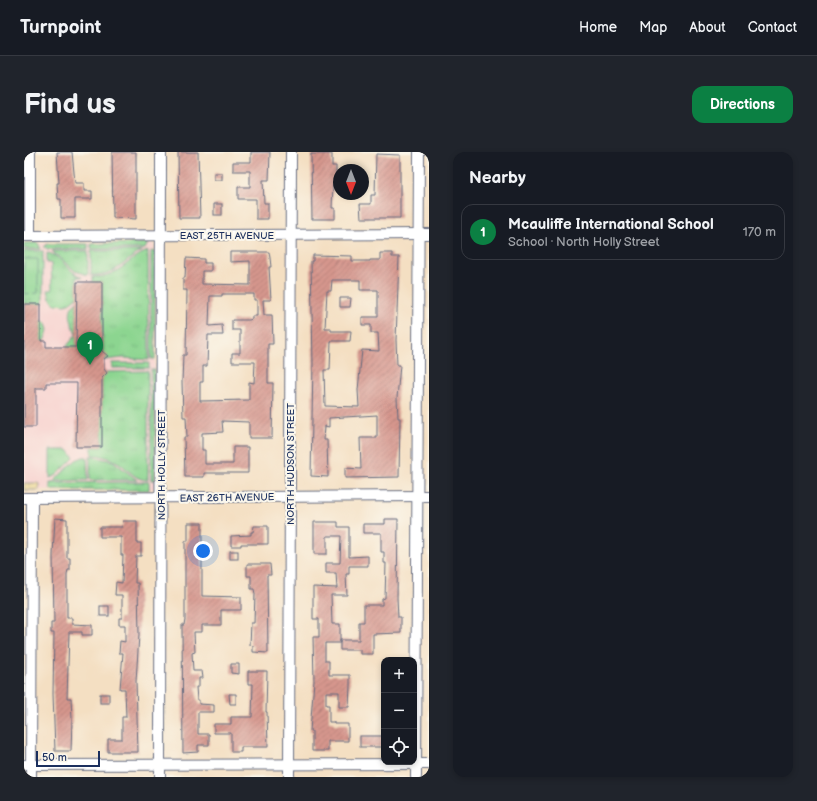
<!DOCTYPE html>
<meta charset="utf-8">
<style>
:root{--surface:#171b24;--page:#20242c;--text:#f1f3f6;--muted:#9ea1a6;--line:#363941;--accent:#0b8043}
body{margin:0;font-family:"Balsamiq Sans",sans-serif;background:var(--page);color:var(--text)}
.controls{position:absolute;right:12px;bottom:12px;display:grid;overflow:hidden;border-radius:8px;box-shadow:0 2px 6px #0003}
.controls button{width:36px;height:36px;display:grid;place-items:center;padding:0;border:0;border-bottom:1px solid var(--line);background:var(--surface);color:var(--text);font:20px sans-serif}
.compass{position:absolute;left:309px;top:12px;width:36px;height:36px;border-radius:50%;background:var(--surface);box-shadow:0 2px 6px #0003;rotate:180deg}
.scale{position:absolute;left:12px;bottom:10px;width:64px;box-sizing:border-box;padding-left:4px;border:2px solid #1b2f5e;border-top:0;font-size:11px;line-height:14px;white-space:nowrap;color:#1b2f5e;-webkit-text-stroke:3px #fbf7ec;paint-order:stroke}
.you{position:absolute;left:179px;top:399px;width:14px;height:14px;margin:-10px;border:3px solid #fff;border-radius:50%;background:#1a73e8;box-shadow:0 0 0 6px #1a73e833}
.badge{display:grid;place-items:center;width:26px;height:26px;border-radius:50%;background:var(--accent);color:#fff;font-size:13px;font-weight:700}
.pin{position:absolute;translate:-50% -33px;filter:drop-shadow(0 1px 2px #0008)}
.pin::after{content:'';position:absolute;top:21px;width:14px;height:12px;background:inherit;clip-path:polygon(0 0,100% 0,50% 100%)}
.list{margin:0;padding:0;list-style:none}
h2{display:flex;justify-content:space-between;align-items:center;height:52px;margin:0;padding:0 16px;font-size:17px}
h2 small{font-size:13px;font-weight:400;color:var(--muted)}
.list li{display:grid;grid-template-columns:26px 1fr auto;gap:12px;align-items:center;box-sizing:border-box;height:56px;margin:0 8px 8px;padding:0 8px;border:1px solid var(--line);border-radius:12px}
.list b{display:block;font-size:15px;white-space:nowrap}
.list p{margin:0;font-size:13px;white-space:nowrap;color:var(--muted)}
.list em{font-size:13px;font-style:normal;color:var(--muted)}
.icon{flex:none;width:22px;height:22px;fill:none;stroke:currentColor;stroke-width:2;stroke-linecap:round;stroke-linejoin:round}
.map{position:relative;flex:none;width:405px;height:625px;overflow:hidden;border-radius:12px}
header{display:flex;align-items:center;gap:24px;box-sizing:border-box;height:56px;padding:0 20px;background:var(--surface);border-bottom:1px solid var(--line)}
header strong{font-size:19px}
nav{display:flex;gap:22px;margin-inline-start:auto;font-size:14px}
.intro{display:flex;align-items:center;justify-content:space-between;box-sizing:border-box;height:96px;padding:0 24px}
h1{margin:0;font-size:28px}
.button{padding:10px 18px;border-radius:12px;background:var(--accent);color:#fff;font-size:14px;font-weight:700}
main{display:flex;gap:24px;padding:0 24px}
aside{flex:1;background:var(--surface);border-radius:12px;box-shadow:0 2px 6px #0003}
.map>svg:first-child{display:block}
</style>
<header>
<strong>Turnpoint</strong>
<nav><a>Home</a><a>Map</a><a>About</a><a>Contact</a></nav>
</header>
<div class="intro"><h1>Find us</h1><a class="button">Directions</a></div>
<main>
<div class="map">
<svg width="405" height="625" viewBox="0 0 405 625">
<defs>
<pattern id="grass-tufts" width="24" height="20" patternUnits="userSpaceOnUse"><rect width="24" height="20" fill="#8cd590"/><path d="M3 7l-1-3M5 7V3M7 7l1-3M15 17l-1-3M17 17v-4M19 17l1-3" fill="none" stroke="#78b77f"/></pattern>
<pattern id="sand-dots" width="8" height="8" patternUnits="userSpaceOnUse"><rect width="8" height="8" fill="#eeda9e"/><path d="M2 2h.1M6 6h.1" fill="none" stroke="#ccbb8a" stroke-width="1.8" stroke-linecap="round"/></pattern>
<pattern id="park-crowns" width="20" height="18" patternUnits="userSpaceOnUse"><rect width="20" height="18" fill="#8cd590"/><path d="M2 6a3 3 0 1 1 6 0M12 15a3 3 0 1 1 6 0" fill="none" stroke="#78b77f"/></pattern>
<pattern id="garden-dots" width="8" height="8" patternUnits="userSpaceOnUse"><rect width="8" height="8" fill="#8cd590"/><path d="M2 2h.1M6 6h.1" fill="none" stroke="#78b77f" stroke-width="1.8" stroke-linecap="round"/></pattern>
<pattern id="building-hatch" width="6" height="6" patternUnits="userSpaceOnUse"><rect width="6" height="6" fill="#d6968d"/><path d="M-1 1l2-2M0 6l6-6M5 7l2-2" fill="none" stroke="#ad7b76"/></pattern>
</defs>
<rect width="100%" height="100%" fill="#fbf7ec"/>
<filter id="ink" filterUnits="userSpaceOnUse"><feTurbulence type="fractalNoise" baseFrequency=".025" numOctaves="2"/><feDisplacementMap in="SourceGraphic" scale="8" xChannelSelector="R" yChannelSelector="G"/><feConvolveMatrix kernelMatrix="1 2 1 2 8 2 1 2 1" color-interpolation-filters="sRGB"/></filter>
<filter id="wash" filterUnits="userSpaceOnUse"><feTurbulence type="fractalNoise" baseFrequency=".012" numOctaves="4" result="noise"/><feDisplacementMap in="SourceGraphic" scale="16" xChannelSelector="R" yChannelSelector="G"/><feGaussianBlur stdDeviation="0.9" result="paint"/><feColorMatrix in="noise" values="0 0 0 0 0 0 0 0 0 0 0 0 0 0 0 0 0 1.4 0 .05"/><feComposite in="paint" operator="in"/></filter>
<g filter="url(#wash)">
<rect width="100%" height="100%" fill="#f4dfc2"/>
<path fill="#f7d0cd" d="M 0,91 L 126,91 L 130,93 L 132,331 L 129,337 L 0,338 Z"/>
<g fill="url(#grass-tufts)" stroke="#548277">
<path d="M 0,91 L 14,91 L 17,97 L 0,97 Z"/>
<path d="M 124,91 L 121,97 L 67,97 L 67,92 Z"/>
<path d="M 23,92 L 64,92 L 64,97 L 24,97 L 20,95 Z"/>
<path d="M 28,99 L 64,99 L 64,123 L 51,119 Z"/>
<path d="M 67,99 L 118,99 C 99,109 93,124 67,123 Z"/>
<path d="M 124,99 L 125,208 L 99,206 L 80,208 L 83,205 L 82,203 L 78,201 L 78,130 L 69,130 L 69,125 C 97,125 103,106 124,99 Z"/>
<path d="M 127,99 L 131,100 L 131,207 L 127,207 Z"/>
<path d="M 23,101 C 37,102 43,120 58,125 L 53,125 L 53,145 L 42,153 L 31,152 L 26,147 L 24,138 L 28,138 L 27,111 L 23,111 Z"/>
<rect x="88" y="211" width="37" height="5"/>
<rect x="127" y="218" width="4" height="110"/>
<path d="M 124,219 L 124,328 C 111,328 105,318 95,311 C 87,306 77,303 68,303 L 68,295 L 78,295 L 78,224 L 82,222 L 82,220 Z"/>
<path d="M 26,298 L 44,298 L 50,306 L 33,323 L 26,326 Z"/>
<path d="M 66,304 L 89,309 L 113,328 L 66,328 Z"/>
<path d="M 59,305 L 63,305 L 64,328 L 30,329 L 52,308 Z"/>
<path d="M 125,330 L 125,338 L 28,338 L 26,336 L 26,331 Z"/>
</g>
<path fill="url(#sand-dots)" stroke="#84847e" d="M 0,331 L 14,331 L 15,332 L 15,338 L 0,338 Z"/>
<rect fill="url(#park-crowns)" stroke="#548277" x="0" y="99" width="19" height="53"/>
<g fill="url(#garden-dots)" stroke="#548277">
<path d="M 53,149 L 52,195 L 42,195 L 52,183 C 48,171 41,158 53,149 Z"/>
<path d="M 17,168 L 22,171 L 24,178 L 20,189 L 17,189 Z"/>
</g>
<path fill="#8cd590" stroke="#548277" d="M 0,107 L 14,107 L 14,141 L 0,142 Z"/>
<g id="blocks">
<g fill="url(#building-hatch)" fill-rule="evenodd">
<path d="M 33,0 L 48,0 L 51,31 L 60,31 L 60,39 L 68,39 L 68,47 L 51,47 L 51,66 L 37,66 L 37,47 L 34,47 L 33,31 L 35,31 Z"/>
<path d="M 88,0 L 112,0 L 112,67 L 89,66 Z"/>
<path d="M 154,0 L 174,0 L 176,66 L 155,66 Z"/>
<path d="M 227,0 L 246,0 L 245,28 L 239,28 L 240,51 L 244,51 L 244,67 L 232,67 L 232,47 L 214,47 L 214,35 L 226,35 L 226,19 L 209,19 L 209,10 L 227,10 Z"/>
<path d="M 287,2 L 308,2 L 308,14 L 312,14 L 312,32 L 309,32 L 308,56 L 311,56 L 311,67 L 288,67 Z"/>
<path d="M 352,2 L 376,3 L 376,66 L 337,66 L 336,52 L 347,52 L 347,43 L 351,43 Z"/>
<rect x="190" y="21" width="8" height="7"/>
<rect x="190" y="52" width="8" height="11"/>
<path d="M 206,100 L 245,100 L 246,106 L 247,115 L 245,115 L 247,148 L 239,148 L 240,163 L 248,163 L 249,192 L 244,192 L 244,231 L 249,231 L 248,286 L 225,286 L 225,270 L 198,269 L 199,280 L 178,281 L 178,298 L 181,298 L 181,312 L 209,312 L 209,295 L 224,295 L 224,321 L 180,321 L 180,325 L 161,325 L 160,285 L 163,285 L 162,265 L 159,265 L 158,230 L 159,203 L 162,203 L 163,138 L 159,138 L 159,126 L 161,126 L 162,106 L 180,107 L 180,111 L 187,111 L 187,119 L 178,119 L 178,132 L 226,133 L 226,109 L 206,110 ZM 198,142 L 230,142 L 230,148 L 233,148 L 233,164 L 228,164 L 228,167 L 225,168 L 208,168 L 208,178 L 216,178 L 216,201 L 208,201 L 208,210 L 231,210 L 230,231 L 225,230 L 225,248 L 176,249 L 176,230 L 179,230 L 179,214 L 183,214 L 184,183 L 199,183 L 198,173 L 185,174 L 186,144 L 198,144 Z"/>
<path d="M 356,101 L 368,101 L 368,105 L 375,105 L 372,188 L 373,213 L 376,213 L 373,246 L 374,266 L 376,266 L 375,325 L 321,326 L 321,316 L 337,317 L 336,286 L 353,286 L 353,263 L 305,266 L 305,275 L 301,274 L 300,288 L 303,288 L 304,325 L 287,324 L 289,211 L 287,109 L 289,109 L 289,103 L 328,104 L 328,109 L 346,109 L 346,108 L 356,108 ZM 308,128 L 336,128 L 336,138 L 354,138 L 354,165 L 338,165 L 338,173 L 347,173 L 347,181 L 354,181 L 355,199 L 338,198 L 334,238 L 335,255 L 301,254 L 300,218 L 306,218 L 307,189 L 326,189 L 327,179 L 307,179 L 307,176 L 301,176 L 303,139 L 307,139 Z"/>
<path d="M 53,130 L 78,130 L 78,199 L 84,204 L 80,207 L 80,217 L 83,221 L 78,226 L 78,295 L 52,295 L 53,231 L 22,231 L 22,236 L 12,236 L 12,275 L 0,275 L 0,152 L 17,152 L 17,189 L 22,189 L 22,195 L 52,195 Z"/>
<path d="M 316,146 L 327,146 L 326,155 L 316,155 Z"/>
<path d="M 31,366 L 43,367 L 43,406 L 46,406 L 46,418 L 44,418 L 43,422 L 43,466 L 48,466 L 48,472 L 68,473 L 68,483 L 58,483 L 58,480 L 45,480 L 43,546 L 47,546 L 48,567 L 47,599 L 31,599 L 29,542 L 30,481 L 27,481 L 27,471 L 30,471 L 29,403 Z"/>
<path d="M 361,367 L 374,367 L 373,446 L 374,465 L 377,465 L 377,481 L 349,482 L 349,502 L 336,502 L 336,498 L 316,498 L 316,488 L 335,488 L 335,470 L 340,470 L 340,453 L 358,453 L 358,447 L 361,446 L 362,411 L 360,411 L 360,400 L 357,400 L 357,381 L 339,381 L 339,372 L 361,372 Z"/>
<path d="M 99,369 L 113,369 L 113,391 L 117,391 L 117,404 L 112,404 L 111,431 L 114,431 L 115,483 L 112,529 L 114,600 L 84,600 L 84,587 L 98,587 L 98,565 L 102,565 L 101,537 L 96,537 L 99,501 L 95,501 L 96,489 L 101,490 L 101,473 L 95,473 L 95,466 L 98,466 L 98,443 L 91,443 L 92,430 L 98,431 L 99,403 L 97,403 L 97,385 L 76,385 L 76,375 L 98,375 Z"/>
<path d="M 290,370 L 314,370 L 314,375 L 325,375 L 325,405 L 344,404 L 344,414 L 325,414 L 325,422 L 322,422 L 323,443 L 307,443 L 308,472 L 316,472 L 316,491 L 301,491 L 301,509 L 305,509 L 305,523 L 326,523 L 326,533 L 325,555 L 315,555 L 315,540 L 302,540 L 302,553 L 305,553 L 305,570 L 310,570 L 310,572 L 324,572 L 324,589 L 304,589 L 304,599 L 288,599 L 288,579 L 286,579 L 290,529 L 289,485 L 295,485 L 295,467 L 289,467 L 289,435 L 313,436 L 312,421 L 302,421 L 302,411 L 316,411 L 317,384 L 303,384 L 303,402 L 290,402 Z"/>
<path d="M 164,371 L 178,371 L 178,444 L 217,445 L 217,458 L 197,458 L 197,473 L 178,473 L 178,480 L 170,480 L 171,500 L 168,501 L 169,519 L 178,519 L 179,526 L 175,526 L 175,535 L 172,535 L 173,548 L 175,548 L 175,552 L 190,553 L 190,560 L 174,560 L 174,582 L 185,582 L 185,593 L 174,593 L 174,600 L 159,601 L 158,473 L 160,473 L 161,467 L 161,389 L 164,389 Z"/>
<path d="M 230,374 L 244,374 L 244,392 L 217,392 L 217,394 L 207,394 L 207,384 L 227,383 L 227,380 L 229,380 Z"/>
<rect x="206" y="399" width="8" height="8"/>
<path d="M 223,412 L 246,412 L 247,423 L 243,423 L 244,501 L 229,500 L 229,494 L 226,493 L 227,471 L 230,471 L 231,442 L 230,437 L 227,437 L 227,424 L 223,424 Z"/>
<rect x="76" y="454" width="9" height="10"/>
<path d="M 207,512 L 215,512 L 215,522 L 207,521 Z"/>
<path d="M 224,519 L 243,519 L 242,560 L 243,560 L 244,595 L 217,595 L 217,600 L 207,600 L 207,581 L 190,581 L 190,572 L 207,572 L 207,565 L 228,565 L 229,532 L 224,532 Z"/>
<rect x="76" y="542" width="9" height="9"/>
<path d="M 205,542 L 212,542 L 212,552 L 206,552 Z"/>
<rect x="336" y="584" width="24" height="11"/>
</g>
</g>
</g>
<g filter="url(#ink)">
<use href="#blocks" fill-opacity="0" stroke="#676d81" stroke-width="1"/>
<g fill="none" stroke-linecap="round" stroke-linejoin="round">
<g stroke="#676d81" stroke-width="12">
<g id="minor">
<path d="M 6,0 L 6,84"/>
<path d="M 0,84 L 405,82"/>
<path d="M 0,346 L 405,344"/>
<path d="M 0,613 L 405,612"/>
<path d="M 7,625 L 8,346"/>
<path d="M 136,625 L 137,0"/>
<path d="M 265,625 L 267,0"/>
<path d="M 392,625 L 395,0"/>
</g>
</g>
<use href="#minor" stroke="#fff" stroke-width="10"/>
</g>
</g>
<g text-anchor="middle" stroke-width="4" stroke-linejoin="round" paint-order="stroke">
<g font-size="10" fill="#1b2f5e" stroke="#fbf7ec">
<text x="203" y="87">EAST 25TH AVENUE</text>
<text transform="translate(266 312) rotate(-90)" y="4">NORTH HUDSON STREET</text>
<text transform="translate(137 313) rotate(-90)" y="4">NORTH HOLLY STREET</text>
<text transform="translate(203 345) rotate(-1)" y="4">EAST 26TH AVENUE</text>
</g>
</g>
</svg>
<div class="controls">
<button>+</button>
<button>−</button>
<button><svg class="icon" aria-label="locate" viewBox="0 0 24 24"><circle cx="12" cy="12" r="6"/><path d="M12 2v4M12 18v4M2 12h4M18 12h4"/></svg></button>
</div>
<svg class="compass" viewBox="-18 -18 36 36"><path d="M0-13l5 13h-10z" fill="#e53935"/><path d="M0 13l5-13h-10z" fill="#9ea1a6"/></svg>
<div class="scale">50 m</div>
<div class="you"></div>
<div class="pin badge" style="left:66px;top:213px">1</div>
</div>
<aside>
<h2>Nearby<small></small></h2>
<ul class="list">
<li><span class="badge">1</span><div><b>Mcauliffe International School</b><p>School · North Holly Street</p></div><em>170 m</em></li>
</ul>
</aside>
</main>
